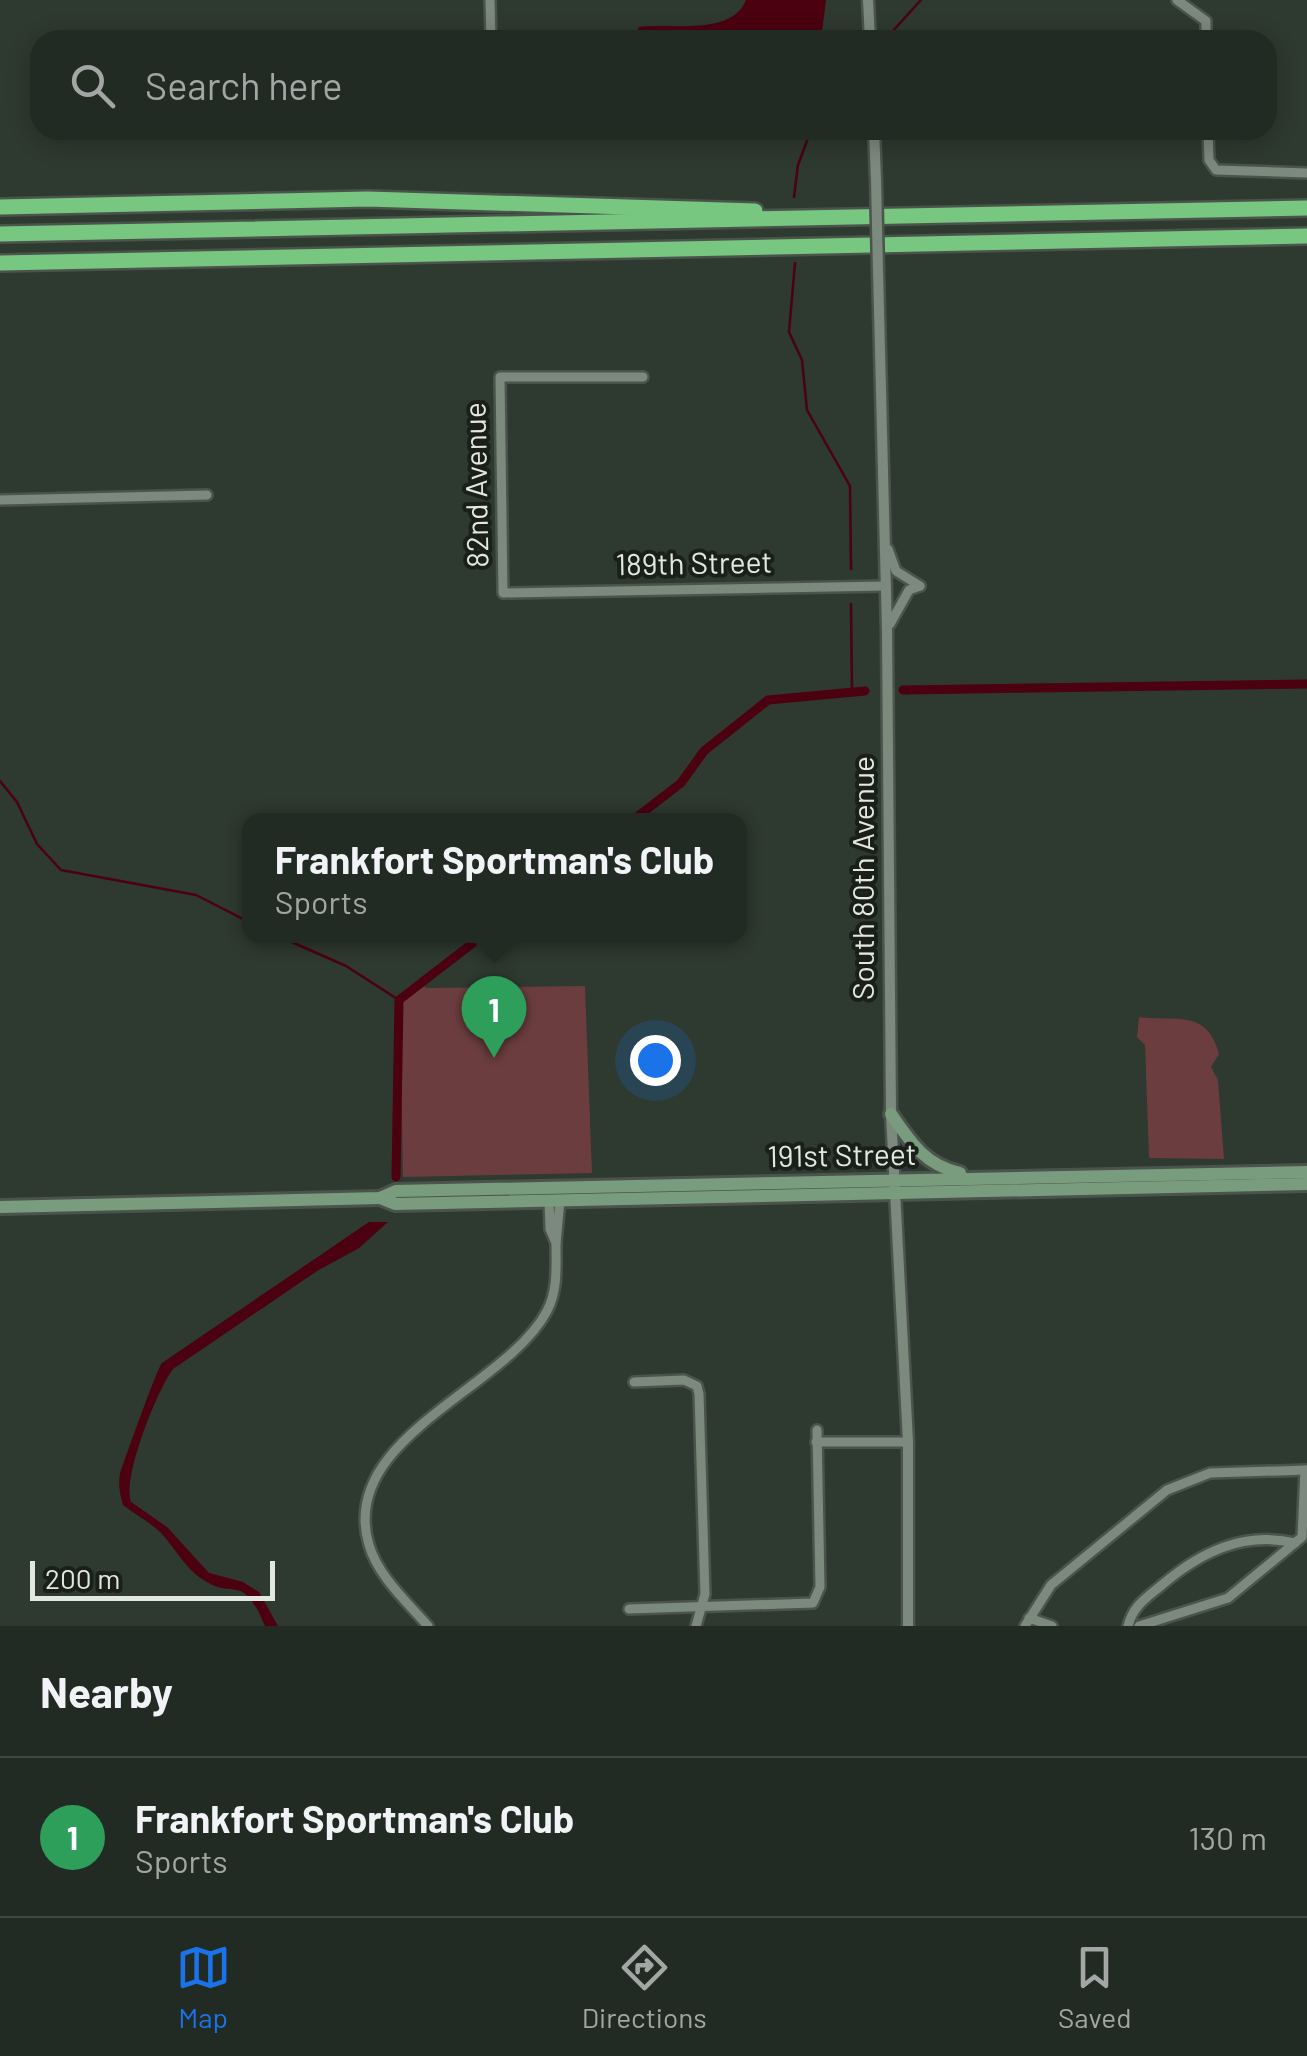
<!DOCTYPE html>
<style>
:root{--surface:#222b23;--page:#2a332b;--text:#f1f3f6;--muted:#a2a7a6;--line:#3f4741;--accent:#1a73e8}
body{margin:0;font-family:Barlow,sans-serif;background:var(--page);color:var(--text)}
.scale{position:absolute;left:30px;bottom:25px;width:245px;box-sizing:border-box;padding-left:10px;border:5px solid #e1e8e1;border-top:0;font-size:28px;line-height:35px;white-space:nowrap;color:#e1e8e1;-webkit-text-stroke:8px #1a1f1a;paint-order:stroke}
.you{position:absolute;left:655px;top:1060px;width:35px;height:35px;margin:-25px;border:8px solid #fff;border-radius:50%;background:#1a73e8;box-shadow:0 0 0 15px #1a73e833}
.badge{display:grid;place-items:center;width:65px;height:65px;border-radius:50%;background:var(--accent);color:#fff;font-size:32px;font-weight:700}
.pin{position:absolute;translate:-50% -82px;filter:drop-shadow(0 2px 5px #0008)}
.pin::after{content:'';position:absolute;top:52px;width:35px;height:30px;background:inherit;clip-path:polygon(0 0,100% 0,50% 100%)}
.popup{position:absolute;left:242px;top:813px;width:505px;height:130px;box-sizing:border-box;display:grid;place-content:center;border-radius:20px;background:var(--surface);filter:drop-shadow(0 2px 8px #0005);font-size:32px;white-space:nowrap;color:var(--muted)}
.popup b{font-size:38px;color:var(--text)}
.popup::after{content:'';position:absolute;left:50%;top:100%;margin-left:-20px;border:20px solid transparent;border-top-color:var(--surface)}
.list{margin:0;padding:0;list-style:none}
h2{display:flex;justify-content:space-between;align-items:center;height:130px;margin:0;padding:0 40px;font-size:42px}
h2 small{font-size:32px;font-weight:400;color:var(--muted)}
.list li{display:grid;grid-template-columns:65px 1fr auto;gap:30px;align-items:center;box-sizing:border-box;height:160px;padding:0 40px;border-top:2px solid var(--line)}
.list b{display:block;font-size:38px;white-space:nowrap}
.list p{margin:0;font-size:32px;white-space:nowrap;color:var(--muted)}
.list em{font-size:32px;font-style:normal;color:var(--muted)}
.icon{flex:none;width:55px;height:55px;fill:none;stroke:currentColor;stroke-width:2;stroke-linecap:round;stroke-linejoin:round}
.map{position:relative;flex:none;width:1307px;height:1626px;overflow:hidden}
.search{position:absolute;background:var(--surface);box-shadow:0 5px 25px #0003;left:30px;right:30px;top:30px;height:110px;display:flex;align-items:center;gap:25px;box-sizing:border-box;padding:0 35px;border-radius:30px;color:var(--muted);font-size:38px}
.sheet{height:290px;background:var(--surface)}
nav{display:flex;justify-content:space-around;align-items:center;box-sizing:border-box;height:140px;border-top:2px solid var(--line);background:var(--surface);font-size:28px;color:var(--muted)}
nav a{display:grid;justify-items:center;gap:5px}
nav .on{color:var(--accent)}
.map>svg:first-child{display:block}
</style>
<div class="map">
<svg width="1307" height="1626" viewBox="0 0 1307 1626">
<rect width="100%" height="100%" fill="#2e392f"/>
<g fill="#6b3d3e">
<path d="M 419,979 L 426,988 L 585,986 L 592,1173 L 403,1177 L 400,1005 L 406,989 Z"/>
<path d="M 1139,1017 C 1175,1022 1207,1008 1219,1054 L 1211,1067 L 1218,1080 L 1224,1159 L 1149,1158 L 1145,1045 L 1137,1037 Z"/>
</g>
<g fill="#4b0110">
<path d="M 746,0 L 826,0 L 821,40 L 634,40 L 639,27 C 672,23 732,36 746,0 Z"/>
<path d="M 369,1222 L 388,1222 L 359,1248 L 317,1271 L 173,1369 C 157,1390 122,1478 131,1502 L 167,1527 L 209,1573 L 243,1582 L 259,1592 L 278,1626 L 265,1626 C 241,1570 236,1602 202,1579 C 185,1568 175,1548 161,1533 C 150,1522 136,1515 123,1505 C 120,1495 118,1485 120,1474 C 124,1461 157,1369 162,1363 Z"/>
</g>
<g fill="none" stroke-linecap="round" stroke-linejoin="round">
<g stroke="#4b0110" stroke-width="2.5">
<path d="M 891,33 L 921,0"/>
<path d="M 794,197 L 798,165 L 811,130"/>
<path d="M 795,263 L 789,332 L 802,360 L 807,410 L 850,486 L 851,569"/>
<path d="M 851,604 L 852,691"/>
<path d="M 0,781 L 17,802 L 37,844 L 61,870 L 196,895 L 249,922"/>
<path d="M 278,936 L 346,966 L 399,1000"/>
</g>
<g stroke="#4b0110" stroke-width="9">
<path d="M 903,690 L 1307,684"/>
<path d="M 633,820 L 681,783 L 704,751 L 768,700 L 865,691"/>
<path d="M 396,1177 L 399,1000 L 482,936"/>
</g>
<g stroke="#4b544c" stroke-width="14">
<g id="minor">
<path d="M 490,0 L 491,40"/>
<path d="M 1177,0 L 1206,21 L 1206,40"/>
<path d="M 1208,130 L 1209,160 L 1216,170 L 1307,173"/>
<path d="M 643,377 L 500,377 L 503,593 L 886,586"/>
<path d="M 0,500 L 207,495"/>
<path d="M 888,549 L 896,571 L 920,586"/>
<path d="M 890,624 L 909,590 L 920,586"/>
<path d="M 549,1200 L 550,1229 L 556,1243 L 560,1200"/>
<path d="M 634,1382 L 684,1380 L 697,1386 L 699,1394 L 705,1594 L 696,1626"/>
<path d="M 816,1442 L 908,1442"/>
<path d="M 629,1609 L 813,1603 L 820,1587 L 817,1430"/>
<path d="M 1029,1618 L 1052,1626"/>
<path d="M 428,1626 C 407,1602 378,1576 369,1545 C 337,1438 506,1389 547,1311 C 558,1290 556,1267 556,1243"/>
<path d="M 1025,1626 L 1051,1585 L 1167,1490 L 1210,1473 L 1307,1470"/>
<path d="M 1128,1626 C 1133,1605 1148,1597 1163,1584 C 1201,1552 1244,1531 1295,1543"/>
<path d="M 1139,1626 L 1228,1598 L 1302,1537 L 1305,1470"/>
</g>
</g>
<g stroke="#4b544c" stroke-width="15">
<g id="tertiary">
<path d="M 868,0 L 870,40"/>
<path d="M 874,130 L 876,180"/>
<path d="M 878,270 L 887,632 L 891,1114 L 908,1442 L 908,1626"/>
</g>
</g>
<g stroke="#4b544c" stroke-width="18">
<g id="secondary">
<path d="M 891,1114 C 911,1143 925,1165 960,1173"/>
<path d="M 380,1198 L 395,1204 L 1307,1184"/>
<path d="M 0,1207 L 380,1198 L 396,1191 L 1307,1172"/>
</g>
</g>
<g stroke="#4b544c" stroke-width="20">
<g id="motorway">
<path d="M 0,207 L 368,199 L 755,211"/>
<path d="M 0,234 L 1307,208"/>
<path d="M 0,263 L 1307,236"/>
</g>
</g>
<use href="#minor" stroke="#7c897d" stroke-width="9"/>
<use href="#tertiary" stroke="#7c897d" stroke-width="10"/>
<use href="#secondary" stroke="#7a9c7e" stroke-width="12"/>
<use href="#motorway" stroke="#77c780" stroke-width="15"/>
<g stroke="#4b544c" stroke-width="15" stroke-linecap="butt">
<path id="tertiary-bridge" d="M 876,180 L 878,270"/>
</g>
<use href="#tertiary-bridge" stroke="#7c897d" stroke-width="10"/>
</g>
<g text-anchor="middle" stroke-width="8" stroke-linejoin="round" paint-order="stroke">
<g font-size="30" fill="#e1e8e1" stroke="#1a1f1a">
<text transform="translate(477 485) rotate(-91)" y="10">82nd Avenue</text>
<text transform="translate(694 564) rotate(-1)" y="10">189th Street</text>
<text transform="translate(864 878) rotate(-90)" y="10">South 80th Avenue</text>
<text transform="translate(842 1156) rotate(-1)" y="10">191st Street</text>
</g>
</g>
</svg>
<div class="scale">200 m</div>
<div class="you"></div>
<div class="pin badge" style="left:494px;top:1058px;background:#2e9e5b">1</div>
<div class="popup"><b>Frankfort Sportman's Club</b>Sports</div>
<div class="search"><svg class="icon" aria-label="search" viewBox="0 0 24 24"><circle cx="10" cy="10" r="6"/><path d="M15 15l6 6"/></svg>Search here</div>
</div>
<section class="sheet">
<h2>Nearby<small></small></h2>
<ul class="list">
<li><span class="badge" style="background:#2e9e5b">1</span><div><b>Frankfort Sportman's Club</b><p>Sports</p></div><em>130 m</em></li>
</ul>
</section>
<nav>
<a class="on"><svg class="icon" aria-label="map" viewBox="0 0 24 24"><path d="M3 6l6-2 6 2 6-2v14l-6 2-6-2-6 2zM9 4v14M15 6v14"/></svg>Map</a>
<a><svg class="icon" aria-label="directions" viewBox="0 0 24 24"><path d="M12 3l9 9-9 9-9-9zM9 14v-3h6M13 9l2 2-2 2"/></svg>Directions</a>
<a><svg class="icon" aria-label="saved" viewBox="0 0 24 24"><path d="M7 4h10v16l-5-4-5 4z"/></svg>Saved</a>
</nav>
